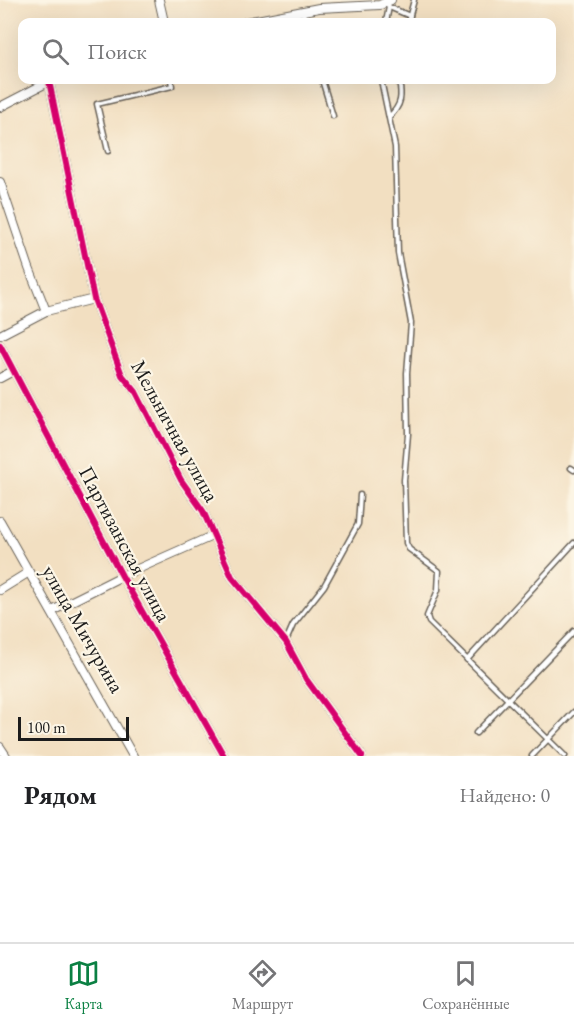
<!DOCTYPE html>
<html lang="ru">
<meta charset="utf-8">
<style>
:root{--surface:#fff;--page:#f6f6f6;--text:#202124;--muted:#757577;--line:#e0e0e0;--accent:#0b8043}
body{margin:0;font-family:"EB Garamond",serif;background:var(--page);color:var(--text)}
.scale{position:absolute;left:18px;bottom:15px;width:111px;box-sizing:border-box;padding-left:6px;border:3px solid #1c1c1c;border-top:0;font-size:16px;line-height:21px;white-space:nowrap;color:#1c1c1c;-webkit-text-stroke:4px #fcf5e5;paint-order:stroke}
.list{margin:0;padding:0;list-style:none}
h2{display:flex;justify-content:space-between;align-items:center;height:78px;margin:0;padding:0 24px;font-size:26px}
h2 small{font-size:20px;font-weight:400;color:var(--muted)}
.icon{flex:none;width:33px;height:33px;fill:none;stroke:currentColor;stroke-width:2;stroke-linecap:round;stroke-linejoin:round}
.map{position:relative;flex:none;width:574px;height:756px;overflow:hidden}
.search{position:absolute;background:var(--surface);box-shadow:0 6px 24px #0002;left:18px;right:18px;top:18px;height:66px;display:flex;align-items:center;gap:15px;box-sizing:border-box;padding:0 21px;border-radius:12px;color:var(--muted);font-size:22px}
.sheet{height:186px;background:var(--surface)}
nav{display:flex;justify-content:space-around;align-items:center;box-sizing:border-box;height:84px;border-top:2px solid var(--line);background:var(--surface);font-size:16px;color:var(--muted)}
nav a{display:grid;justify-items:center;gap:3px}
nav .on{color:var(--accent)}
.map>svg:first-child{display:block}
</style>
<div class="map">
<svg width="574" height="756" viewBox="0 0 574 756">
<rect width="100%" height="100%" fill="#fcf5e5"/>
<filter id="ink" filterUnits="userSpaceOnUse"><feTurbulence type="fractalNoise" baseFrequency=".0167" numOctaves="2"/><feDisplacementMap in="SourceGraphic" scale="12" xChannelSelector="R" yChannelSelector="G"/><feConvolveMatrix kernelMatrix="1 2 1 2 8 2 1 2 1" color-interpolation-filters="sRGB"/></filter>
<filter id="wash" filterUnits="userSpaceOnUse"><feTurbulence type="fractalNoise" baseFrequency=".008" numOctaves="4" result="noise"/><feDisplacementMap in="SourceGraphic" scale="24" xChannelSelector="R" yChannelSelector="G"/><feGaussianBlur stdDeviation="1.35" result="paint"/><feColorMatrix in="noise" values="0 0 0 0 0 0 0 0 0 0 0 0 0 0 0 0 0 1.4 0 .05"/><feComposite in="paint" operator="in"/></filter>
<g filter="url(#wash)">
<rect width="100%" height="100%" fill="#f2dfc1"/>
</g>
<g filter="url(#ink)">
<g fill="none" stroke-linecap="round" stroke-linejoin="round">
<g stroke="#676056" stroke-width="7">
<g id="lane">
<path d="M 389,7 L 410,16"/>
<path d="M 302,11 L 306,22"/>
<path d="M 386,22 L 389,7"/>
<path d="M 408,22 L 414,0"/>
<path d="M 322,80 L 333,116"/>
<path d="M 381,80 L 395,147 L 398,253 L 411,323 L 407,373 L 408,434 L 404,480 L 406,543 L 409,549 L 439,571 L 438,590 L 427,616 L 429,622 L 565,756"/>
<path d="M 389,117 C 402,105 402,96 399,80"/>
<path d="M 108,151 L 97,104 L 172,86 L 171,80"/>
<path d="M 571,468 L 574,470"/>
<path d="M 286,641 L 293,625 L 324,586 L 358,524 L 360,495"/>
<path d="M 467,660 L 574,543"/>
<path d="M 476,733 L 574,631"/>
<path d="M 532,756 L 574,712"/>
</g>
</g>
<g stroke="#676056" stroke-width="10">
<g id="street">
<path d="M 159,0 L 164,22"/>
<path d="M 246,22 L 319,8 L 380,5 L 391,0"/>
<path d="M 49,81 L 94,299 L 122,375 L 136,392 L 181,480 L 203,511 L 232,577 L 286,642 L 306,679 L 362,756"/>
<path d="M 0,107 L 52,80"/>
<path d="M 0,182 L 29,268 L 46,311"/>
<path d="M 0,335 L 46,311 L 94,299"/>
<path d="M 0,345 L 122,576 L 224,756"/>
<path d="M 0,378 L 13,371"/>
<path d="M 0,521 L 133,756"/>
<path d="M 0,590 L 29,572"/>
<path d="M 52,611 L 122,576 L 212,536"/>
<path d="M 0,747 L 6,756"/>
</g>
</g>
<use href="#lane" stroke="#fff" stroke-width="4"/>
<use href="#street" stroke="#fff" stroke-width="8"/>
<g stroke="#fcf5e5" stroke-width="10">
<g id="cycleway">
<path d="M 52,80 L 49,81 L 94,299 L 122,375 L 136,392 L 181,480 L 203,511 L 232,577 L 286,642 L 306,679 L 362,756"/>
<path d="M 0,345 L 122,576 L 224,756"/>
</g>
</g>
<use href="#cycleway" stroke="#d6006c" stroke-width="6"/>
</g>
</g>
<g text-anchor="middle" stroke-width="4.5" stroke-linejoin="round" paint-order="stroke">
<g font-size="21" fill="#1c1c1c" stroke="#fcf5e5">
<text transform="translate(175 431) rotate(61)" y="7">Мельничная улица</text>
<text transform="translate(125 544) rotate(62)" y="7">Партизанская улица</text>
<text transform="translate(83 629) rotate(60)" y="7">улица Мичурина</text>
</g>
</g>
</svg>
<div class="scale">100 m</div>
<div class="search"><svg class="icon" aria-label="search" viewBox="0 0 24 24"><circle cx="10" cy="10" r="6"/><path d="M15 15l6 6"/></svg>Поиск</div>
</div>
<section class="sheet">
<h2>Рядом<small>Найдено: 0</small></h2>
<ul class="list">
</ul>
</section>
<nav>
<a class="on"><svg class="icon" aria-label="map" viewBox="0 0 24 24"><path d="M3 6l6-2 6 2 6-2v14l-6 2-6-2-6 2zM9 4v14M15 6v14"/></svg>Карта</a>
<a><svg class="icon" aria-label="directions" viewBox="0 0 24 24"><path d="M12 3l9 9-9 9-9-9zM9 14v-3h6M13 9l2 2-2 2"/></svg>Маршрут</a>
<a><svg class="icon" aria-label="saved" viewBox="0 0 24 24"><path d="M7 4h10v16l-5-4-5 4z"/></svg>Сохранённые</a>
</nav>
